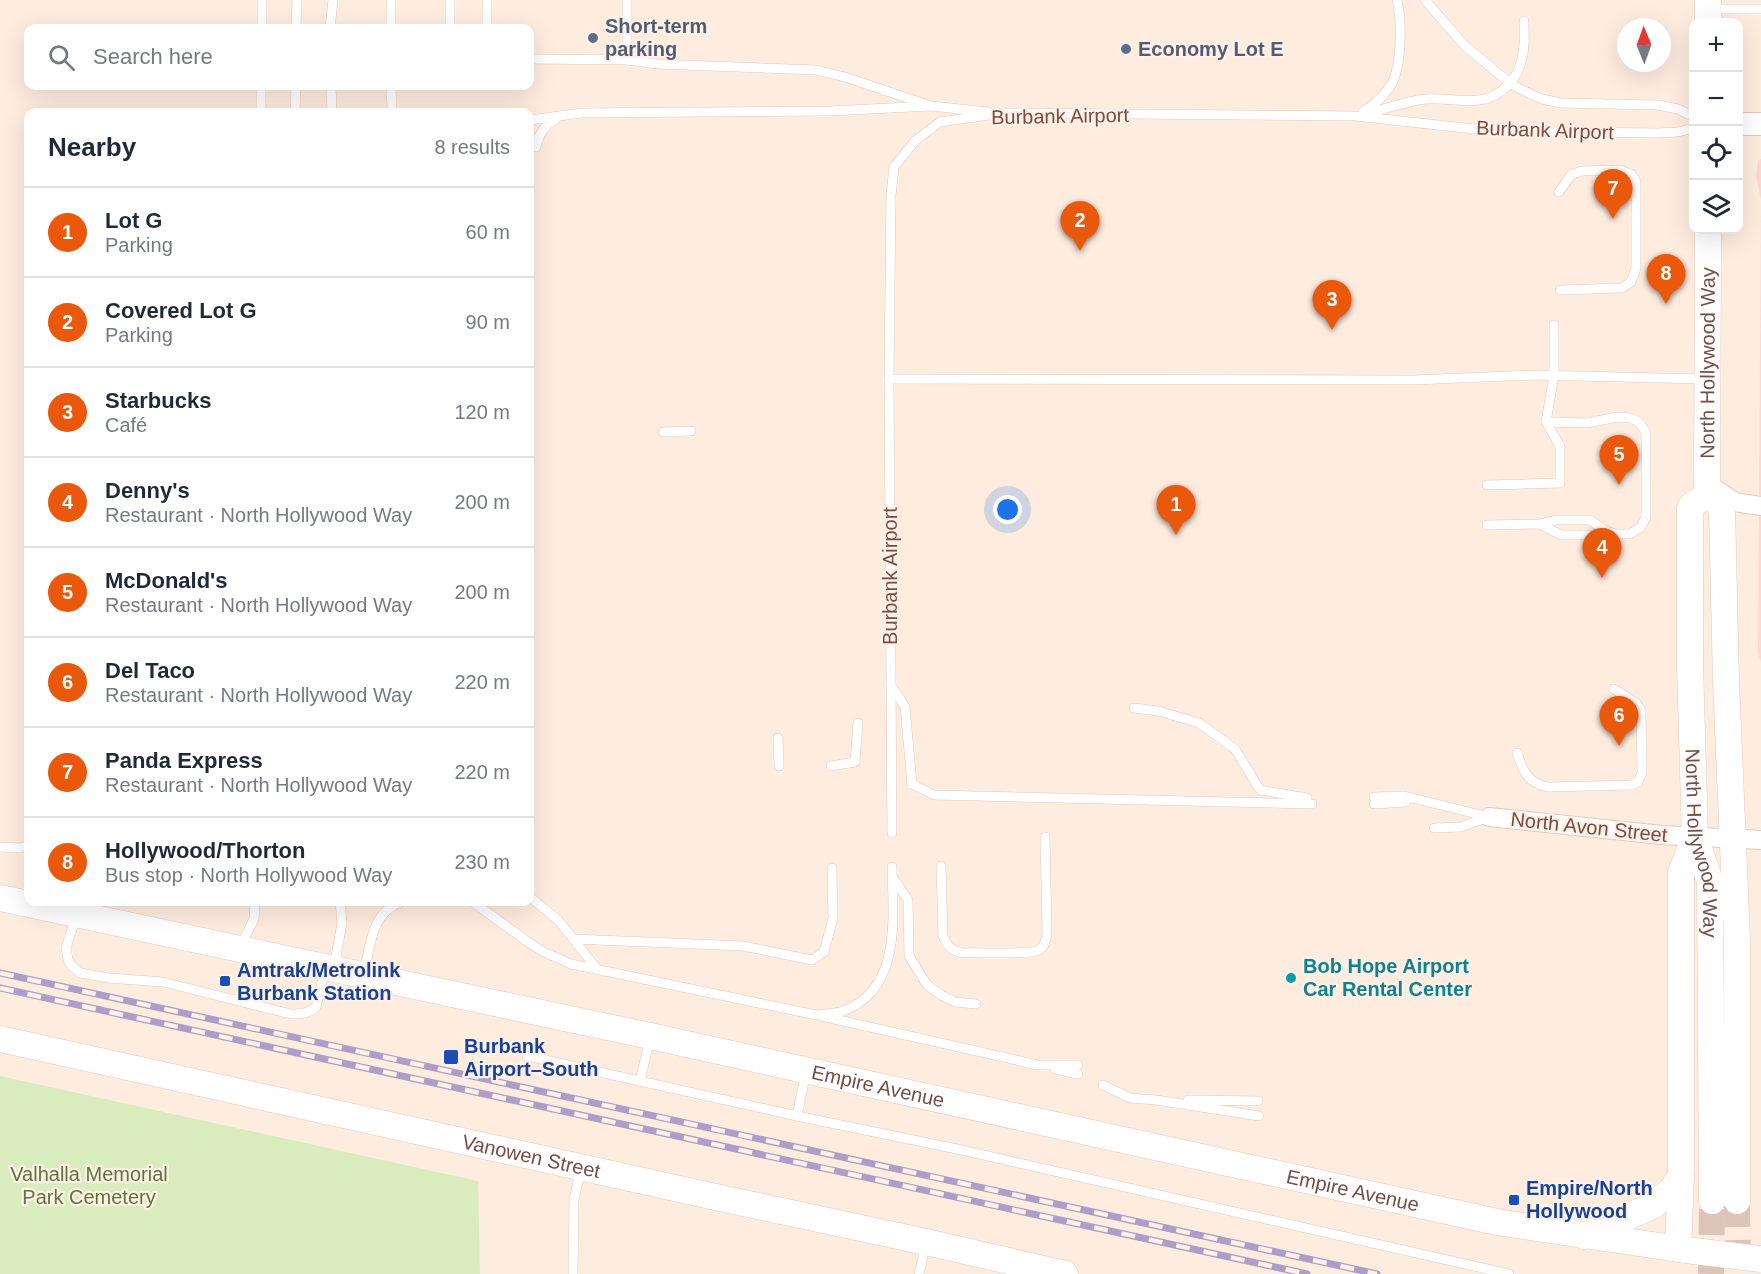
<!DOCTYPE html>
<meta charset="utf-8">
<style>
:root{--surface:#fff;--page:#f2f2f3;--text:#1f2937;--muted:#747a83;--line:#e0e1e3;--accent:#ea580c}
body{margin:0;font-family:Helvetica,sans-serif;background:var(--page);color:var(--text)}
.controls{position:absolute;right:18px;top:18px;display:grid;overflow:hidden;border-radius:12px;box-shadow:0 6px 24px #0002}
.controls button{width:54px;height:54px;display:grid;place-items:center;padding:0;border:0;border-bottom:2px solid var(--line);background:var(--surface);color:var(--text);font:30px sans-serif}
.compass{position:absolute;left:1617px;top:18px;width:54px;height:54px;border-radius:50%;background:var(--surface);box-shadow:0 6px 24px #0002;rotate:359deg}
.you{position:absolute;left:1008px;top:510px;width:21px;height:21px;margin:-15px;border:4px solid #fff;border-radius:50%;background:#1a73e8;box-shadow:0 0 0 9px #1a73e833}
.badge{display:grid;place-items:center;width:39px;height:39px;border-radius:50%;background:var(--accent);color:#fff;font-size:20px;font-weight:700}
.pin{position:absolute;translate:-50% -50px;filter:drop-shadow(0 2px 3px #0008)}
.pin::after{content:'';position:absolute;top:32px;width:21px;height:18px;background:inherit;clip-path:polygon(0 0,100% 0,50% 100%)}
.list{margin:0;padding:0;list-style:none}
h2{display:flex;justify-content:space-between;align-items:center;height:78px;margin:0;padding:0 24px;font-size:26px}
h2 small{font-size:20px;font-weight:400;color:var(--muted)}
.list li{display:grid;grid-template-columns:39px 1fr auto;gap:18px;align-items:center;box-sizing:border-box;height:90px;padding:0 24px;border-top:2px solid var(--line)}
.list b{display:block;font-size:22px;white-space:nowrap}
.list p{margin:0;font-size:20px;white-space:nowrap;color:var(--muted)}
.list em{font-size:20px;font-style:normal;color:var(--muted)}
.icon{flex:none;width:33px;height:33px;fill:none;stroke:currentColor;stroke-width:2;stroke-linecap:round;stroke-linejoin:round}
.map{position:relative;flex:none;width:1761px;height:1274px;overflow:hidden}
.search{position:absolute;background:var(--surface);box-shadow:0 6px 24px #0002;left:24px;top:24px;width:510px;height:66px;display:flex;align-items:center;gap:15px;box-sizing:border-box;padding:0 21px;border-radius:12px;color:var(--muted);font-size:22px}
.panel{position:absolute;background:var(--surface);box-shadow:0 6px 24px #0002;left:24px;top:108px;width:510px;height:798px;border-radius:12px}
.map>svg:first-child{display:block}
</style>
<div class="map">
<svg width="1761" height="1274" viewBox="0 0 1761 1274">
<rect width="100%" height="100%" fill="#feecdf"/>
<path fill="#ffd6d2" d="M 1761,159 L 1761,662 L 1758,653 L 1761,200 L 1756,176 L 1758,160 Z"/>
<path fill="#d9ecbd" d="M 0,1076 L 478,1181 L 480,1274 L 0,1274 Z"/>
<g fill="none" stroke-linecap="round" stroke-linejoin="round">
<g stroke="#dcc4b8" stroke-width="26" stroke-dasharray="26 13" stroke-linecap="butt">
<path d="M 1737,1201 L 1738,1274"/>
<path d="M 1711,1274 L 1712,1201"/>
</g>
<g stroke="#e4c8bd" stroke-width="10">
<g id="service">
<path d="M 450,0 L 450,28"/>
<path d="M 1425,0 L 1465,46 L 1510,83 L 1520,89 L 1542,99 L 1560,103 L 1658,105 L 1678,109 L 1694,117"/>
<path d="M 1709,9 L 1761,9"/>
<path d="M 262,28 L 262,0"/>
<path d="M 296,28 L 297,0"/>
<path d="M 330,28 L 333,0"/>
<path d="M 391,28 L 391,0"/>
<path d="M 487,28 L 487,0"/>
<path d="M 530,59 L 627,60 L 627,0"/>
<path d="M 627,60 L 657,64 L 816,70 L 845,77 L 931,106 L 988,112"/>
<path d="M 331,86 L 332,112"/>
<path d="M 391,86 L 392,107"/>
<path d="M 261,112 L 261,86"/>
<path d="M 295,112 L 296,86"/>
<path d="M 1363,112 C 1373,105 1384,97 1391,85 C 1402,66 1402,22 1397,0"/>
<path d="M 1364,114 C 1383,110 1409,100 1427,99 C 1444,98 1462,102 1479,100 C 1503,97 1520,77 1523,53 C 1525,43 1524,31 1524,21"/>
<path d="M 530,120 L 581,113 L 830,111 L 931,106"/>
<path d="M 536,147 C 539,133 544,126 556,119"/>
<path d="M 1559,192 L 1571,175 L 1581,171 L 1620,170 L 1631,174 L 1636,182 L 1636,268 L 1631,282 L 1622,288 L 1560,290"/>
<path d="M 889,379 L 1414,380 L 1534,375 L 1705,379"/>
<path d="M 663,432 L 691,431"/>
<path d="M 1487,485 L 1560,483 L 1560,446 L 1546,422 L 1554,375 L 1554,325"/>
<path d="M 1540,524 L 1561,535 L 1592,535 L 1606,531"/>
<path d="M 1487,525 L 1540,524 L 1556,520 L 1590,520 L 1606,531 L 1615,534 L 1630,534 L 1641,527 L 1646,517 L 1646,433 L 1640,423 L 1631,418 L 1617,417 L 1587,423 L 1546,422"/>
<path d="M 891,685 L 905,707 L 912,784 L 934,795 L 1312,804"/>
<path d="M 1134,708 L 1158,711 L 1199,723 L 1235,749 L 1260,790 L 1307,798"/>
<path d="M 778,738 L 779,766"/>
<path d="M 1517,753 C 1523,771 1527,782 1547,787 L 1631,785 L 1638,782 L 1642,773 L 1641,710 L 1636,703 L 1614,689"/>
<path d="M 831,766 L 855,762 L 858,723"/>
<path d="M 1374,797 L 1404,796 L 1489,817"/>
<path d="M 1374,804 L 1406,802"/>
<path d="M 1434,828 L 1460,827 L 1489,817"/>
<path d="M 892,833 L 889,379 L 891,195 L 894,167 L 915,141 L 940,122 L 1002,113 L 1356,116 L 1492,131 L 1658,133 L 1678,132 L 1694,128"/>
<path d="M 0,847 L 20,848 L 28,846"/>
<path d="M 941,866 L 943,936 C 947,946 951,950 962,953 C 975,952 1030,955 1039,950 C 1045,946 1046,940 1047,934 L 1045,837"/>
<path d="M 893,878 L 908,900 L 909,956 L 927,985 L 941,995 L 955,1002 L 976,1004"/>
<path d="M 530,897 L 558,920 L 597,969"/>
<path d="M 473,902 L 528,942 L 544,952 L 571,964 L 816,1015 C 824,1014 835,1014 843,1011 C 902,990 893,917 892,867"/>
<path d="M 76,917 L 66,948 L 68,960 L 72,966 L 80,973 L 109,978 L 163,982 L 291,1014 C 301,1014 308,1014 316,1007 L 325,970"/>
<path d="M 573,939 L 743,946 L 812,960 L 824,952 L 833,918 L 832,868"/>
<path d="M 240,947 L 254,919 L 255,902"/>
<path d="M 334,967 L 342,923 L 340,902"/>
<path d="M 364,974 C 370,947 371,912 401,902"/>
<path d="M 821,1016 L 1038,1065 L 1078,1065"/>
<path d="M 527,1056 L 797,1116 L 957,1149 L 1509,1274"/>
<path d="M 1055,1069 L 1078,1074"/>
<path d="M 640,1081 L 650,1038"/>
<path d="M 1103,1085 L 1130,1098 L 1156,1100 L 1259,1116"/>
<path d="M 1188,1100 L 1258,1101"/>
<path d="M 797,1116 L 806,1072"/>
<path d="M 573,1274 L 574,1199 L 581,1169"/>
<path d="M 919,1274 L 926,1244"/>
</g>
</g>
<g stroke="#e4c8bd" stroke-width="20">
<g id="minor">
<path d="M 1711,486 L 1735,502 L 1761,506"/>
<path d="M 1489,817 L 1662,835 L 1761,840"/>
</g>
</g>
<g stroke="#e4c8bd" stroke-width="24">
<path id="tertiary" d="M 1738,124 L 1761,124"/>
</g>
<g stroke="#eac7ba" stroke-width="27">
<g id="secondary">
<path d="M 1708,22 L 1708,0"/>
<path id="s1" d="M 1707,495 L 1691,506 L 1690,509 L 1690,666 L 1695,837 L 1710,881 L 1712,1201"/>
<path d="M 1707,495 L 1718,502 L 1722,511 L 1726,681 L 1737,939 L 1737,1201"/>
<path id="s2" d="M 1707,495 L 1708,230"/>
<path id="s3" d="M 0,898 L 650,1036 L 1497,1222 L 1686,1250"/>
<path id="s4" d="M 0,1039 L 711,1196 L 926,1242 L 1065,1274"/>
<path d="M 1584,1236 L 1654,1205 L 1673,1188 L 1681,1175"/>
<path d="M 1678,1249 L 1681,1175 L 1681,872 L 1695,837"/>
</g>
</g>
<use href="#service" stroke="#fff" stroke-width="9"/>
<use href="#minor" stroke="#fff" stroke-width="18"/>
<use href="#tertiary" stroke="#fff" stroke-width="22"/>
<use href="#secondary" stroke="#fff" stroke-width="26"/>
<g stroke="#ac9ec7" stroke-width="7">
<g id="rail">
<path d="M 0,973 L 1377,1274"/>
<path d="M 0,988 L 1307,1274"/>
</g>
</g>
<use href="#rail" stroke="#fff1e7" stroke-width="4.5" stroke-dasharray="14" stroke-linecap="butt"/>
<g stroke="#eac7ba" stroke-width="27" stroke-linecap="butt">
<path id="secondary-bridge" d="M 1686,1250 L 1761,1259"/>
</g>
<use href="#secondary-bridge" stroke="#fff" stroke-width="26"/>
</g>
<g fill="#5c6f8a" stroke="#fff1e7" stroke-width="2">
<circle cx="593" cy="38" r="6"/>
<circle cx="1126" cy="49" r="6"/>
</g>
<circle fill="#0f9aa8" stroke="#fff1e7" stroke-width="2" cx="1291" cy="978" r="6"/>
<g fill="#1a4fb4" stroke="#fff1e7" stroke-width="2">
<rect x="219" y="975" width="12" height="12" rx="3"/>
<rect x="443" y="1049" width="16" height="16" rx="3"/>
<rect x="1508" y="1194" width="12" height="12" rx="3"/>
</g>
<g text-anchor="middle" stroke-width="4.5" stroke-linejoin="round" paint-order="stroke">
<g font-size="20" font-weight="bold" fill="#4e5e75" stroke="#fff1e7" text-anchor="start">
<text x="605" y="33">Short-term<tspan x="605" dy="23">parking</tspan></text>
<text x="1138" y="56">Economy Lot E</text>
</g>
<g font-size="20" fill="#764d45" stroke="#fff1e7">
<text transform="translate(1060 116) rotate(-1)" y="7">Burbank Airport</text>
<text transform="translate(1545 130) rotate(2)" y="7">Burbank Airport</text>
<text dy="7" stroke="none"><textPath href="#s2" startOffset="132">North Hollywood Way</textPath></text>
<text transform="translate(890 576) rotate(-90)" y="7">Burbank Airport</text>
<text transform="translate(1589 827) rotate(6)" y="7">North Avon Street</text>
<text dy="7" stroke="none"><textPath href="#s1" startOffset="358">North Hollywood Way</textPath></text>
<text dy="7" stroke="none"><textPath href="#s3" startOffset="898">Empire Avenue</textPath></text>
<text dy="7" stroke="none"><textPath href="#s4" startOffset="544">Vanowen Street</textPath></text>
<text dy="7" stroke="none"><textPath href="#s3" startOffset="1384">Empire Avenue</textPath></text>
</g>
<g font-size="20" font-weight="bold" fill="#0d838f" stroke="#fff1e7" text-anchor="start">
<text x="1303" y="973">Bob Hope Airport<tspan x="1303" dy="23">Car Rental Center</tspan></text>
</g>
<g font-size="20" font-weight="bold" fill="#164399" stroke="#fff1e7" text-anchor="start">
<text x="237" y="977">Amtrak/Metrolink<tspan x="237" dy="23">Burbank Station</tspan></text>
<text x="464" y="1053">Burbank<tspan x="464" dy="23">Airport–South</tspan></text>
<text x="1526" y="1195">Empire/North<tspan x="1526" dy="23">Hollywood</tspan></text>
</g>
<g font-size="20" fill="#58773a" stroke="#fff1e7">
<text x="89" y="1181">Valhalla Memorial<tspan x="89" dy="23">Park Cemetery</tspan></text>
</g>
</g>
</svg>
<div class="controls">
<button>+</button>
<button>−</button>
<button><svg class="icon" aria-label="locate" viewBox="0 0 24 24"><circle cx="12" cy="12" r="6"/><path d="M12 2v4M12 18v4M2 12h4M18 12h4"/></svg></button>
<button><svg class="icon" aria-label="layers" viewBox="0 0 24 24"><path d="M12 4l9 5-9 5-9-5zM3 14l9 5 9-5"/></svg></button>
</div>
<svg class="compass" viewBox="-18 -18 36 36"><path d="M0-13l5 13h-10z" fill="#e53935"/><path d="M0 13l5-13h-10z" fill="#747a83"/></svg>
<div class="you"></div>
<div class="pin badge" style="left:1176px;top:535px">1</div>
<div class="pin badge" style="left:1080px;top:251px">2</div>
<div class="pin badge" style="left:1332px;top:330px">3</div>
<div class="pin badge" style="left:1602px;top:578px">4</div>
<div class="pin badge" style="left:1619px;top:485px">5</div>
<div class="pin badge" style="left:1619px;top:746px">6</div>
<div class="pin badge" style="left:1613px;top:219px">7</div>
<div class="pin badge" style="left:1666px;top:304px">8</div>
<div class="search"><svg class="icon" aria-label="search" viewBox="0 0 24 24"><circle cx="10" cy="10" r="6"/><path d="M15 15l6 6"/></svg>Search here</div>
<section class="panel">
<h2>Nearby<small>8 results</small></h2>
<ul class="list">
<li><span class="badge">1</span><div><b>Lot G</b><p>Parking</p></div><em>60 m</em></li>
<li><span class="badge">2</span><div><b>Covered Lot G</b><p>Parking</p></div><em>90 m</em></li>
<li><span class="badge">3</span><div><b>Starbucks</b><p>Café</p></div><em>120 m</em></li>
<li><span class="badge">4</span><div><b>Denny's</b><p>Restaurant · North Hollywood Way</p></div><em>200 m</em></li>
<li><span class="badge">5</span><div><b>McDonald's</b><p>Restaurant · North Hollywood Way</p></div><em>200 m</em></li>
<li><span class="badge">6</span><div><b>Del Taco</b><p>Restaurant · North Hollywood Way</p></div><em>220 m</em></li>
<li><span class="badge">7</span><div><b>Panda Express</b><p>Restaurant · North Hollywood Way</p></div><em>220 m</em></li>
<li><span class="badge">8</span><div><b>Hollywood/Thorton</b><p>Bus stop · North Hollywood Way</p></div><em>230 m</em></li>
</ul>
</section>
</div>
